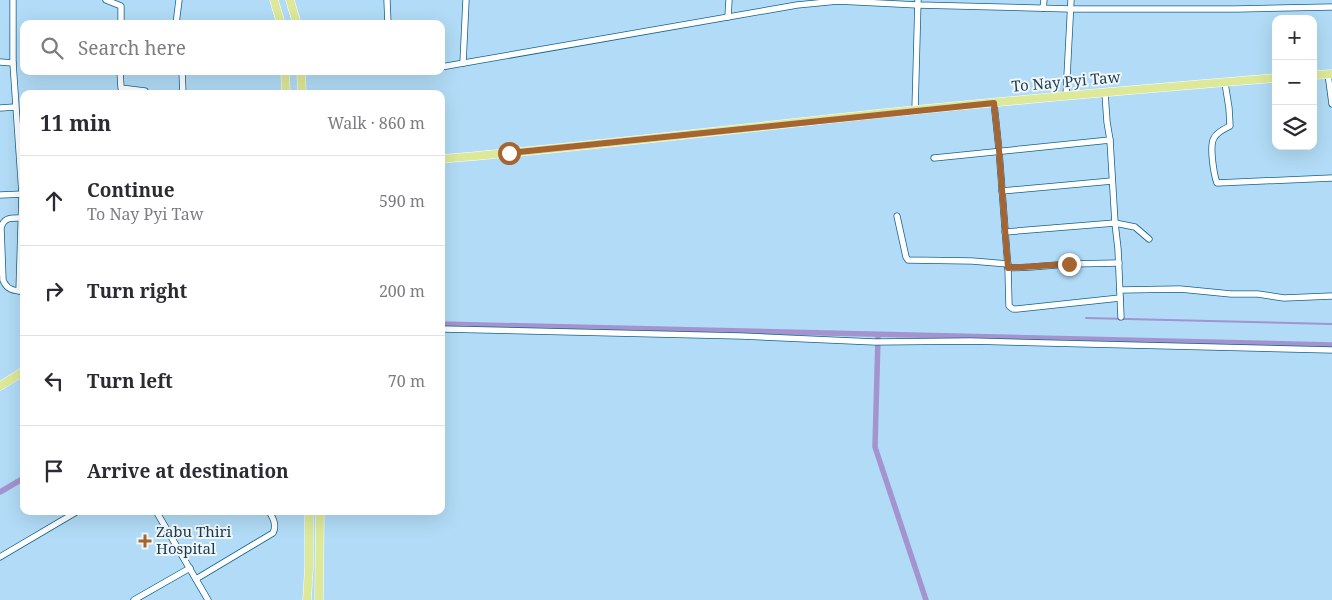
<!DOCTYPE html>
<meta charset="utf-8">
<style>
:root{--surface:#fff;--page:#f2f2f3;--text:#2b2b33;--muted:#7c7c81;--line:#e1e1e2}
body{margin:0;font-family:"Noto Serif",serif;background:var(--page);color:var(--text)}
.controls{position:absolute;right:15px;top:15px;display:grid;overflow:hidden;border-radius:10px;box-shadow:0 5px 20px #0002}
.controls button{width:45px;height:45px;display:grid;place-items:center;padding:0;border:0;border-bottom:1px solid var(--line);background:var(--surface);color:var(--text);font:25px sans-serif}
.stop{position:absolute;width:15px;height:15px;margin:-11px;border:4px solid #a56430;border-radius:50%;background:#fff}
.stop.end{background:#a56430;border-color:#fff;box-shadow:0 1px 5px #0008}
.list{margin:0;padding:0;list-style:none}
h2{display:flex;justify-content:space-between;align-items:center;height:65px;margin:0;padding:0 20px;font-size:21px}
h2 small{font-size:16px;font-weight:400;color:var(--muted)}
.list li{display:grid;grid-template-columns:32px 1fr auto;gap:15px;align-items:center;box-sizing:border-box;height:90px;padding:0 20px;border-top:1px solid var(--line)}
.list b{display:block;font-size:19px;white-space:nowrap}
.list p{margin:0;font-size:16px;white-space:nowrap;color:var(--muted)}
.list em{font-size:16px;font-style:normal;color:var(--muted)}
.icon{flex:none;width:28px;height:28px;fill:none;stroke:currentColor;stroke-width:2;stroke-linecap:round;stroke-linejoin:round}
.map{position:relative;flex:none;width:1332px;height:600px;overflow:hidden}
.search{position:absolute;background:var(--surface);box-shadow:0 5px 20px #0002;left:20px;top:20px;width:425px;height:55px;display:flex;align-items:center;gap:12px;box-sizing:border-box;padding:0 18px;border-radius:10px;color:var(--muted);font-size:19px}
.panel{position:absolute;background:var(--surface);box-shadow:0 5px 20px #0002;left:20px;top:90px;width:425px;height:425px;border-radius:10px}
.map>svg:first-child{display:block}
</style>
<div class="map">
<svg width="1332" height="600" viewBox="0 0 1332 600">
<rect width="100%" height="100%" fill="#b1dbf6"/>
<g fill="none" stroke-linecap="round" stroke-linejoin="round">
<path stroke="#a393cf" stroke-width="2" d="M 1086,318 L 1332,324"/>
<g stroke="#a393cf" stroke-width="5.5">
<path d="M 441,324 L 1332,345"/>
<path d="M 878,337 L 875,447 L 926,600"/>
<path d="M 0,492 L 24,478"/>
</g>
<g stroke="#13638b" stroke-width="7">
<g id="minor">
<path d="M 13,0 L 13,63 L 22,194 L 19,291"/>
<path d="M 106,0 L 121,6 L 121,24"/>
<path d="M 387,0 L 388,24"/>
<path d="M 1043,8 L 1044,0"/>
<path d="M 728,17 L 729,0"/>
<path d="M 176,24 L 179,0"/>
<path d="M 0,62 L 13,63"/>
<path d="M 463,63 L 466,0"/>
<path d="M 441,67 L 797,5 L 838,1 L 918,5 L 1071,9 L 1236,9 L 1332,7"/>
<path d="M 120,71 L 121,88 L 145,91 L 145,94"/>
<path d="M 182,71 L 183,94"/>
<path d="M 1328,74 L 1332,104"/>
<path d="M 1225,83 L 1229,108 L 1230,126 C 1224,129 1217,132 1214,138 C 1209,146 1214,175 1217,183 L 1332,178"/>
<path d="M 1105,93 L 1107,122 L 1110,140"/>
<path d="M 1066,96 L 1071,0"/>
<path d="M 994,103 L 999,150 L 1008,268 L 1009,306 L 1013,309 L 1017,309 L 1120,298"/>
<path d="M 0,108 L 15,107"/>
<path d="M 915,110 L 918,0"/>
<path d="M 934,158 L 1110,140 L 1115,223 L 1118,249 L 1121,317"/>
<path d="M 1002,191 L 1112,181"/>
<path d="M 0,195 L 24,194"/>
<path d="M 897,216 L 906,257 L 908,260 L 972,261 L 1008,264"/>
<path d="M 24,218 C 13,218 4,216 1,228 L 3,280 C 7,290 14,291 24,291"/>
<path d="M 1005,232 L 1115,223 L 1135,227 L 1149,239"/>
<path d="M 1008,268 L 1031,267 L 1069,264 L 1119,263"/>
<path d="M 1120,290 L 1180,289 L 1231,294 L 1258,294 L 1284,298 L 1332,296"/>
<path d="M 441,329 L 741,336 L 875,342 L 970,341 L 1332,350"/>
<path d="M 156,511 L 208,600"/>
<path d="M 0,557 L 78,511"/>
<path d="M 196,579 L 273,533 C 277,525 273,518 269,511"/>
<path d="M 134,600 L 190,568"/>
</g>
</g>
<g stroke="#fff" stroke-width="9">
<g id="major">
<path d="M 274,0 L 281,24"/>
<path d="M 290,0 L 297,24"/>
<path d="M 285,71 L 286,94"/>
<path d="M 301,71 L 302,94"/>
<path d="M 1313,75 L 1332,74"/>
<path d="M 441,159 C 599,146 757,126 915,110 C 1035,98 1155,88 1276,78"/>
<path d="M 0,386 L 24,371"/>
<path d="M 307,600 L 309,567 L 309,511"/>
<path d="M 319,600 L 320,511"/>
</g>
</g>
<use href="#minor" stroke="#fff" stroke-width="5.5"/>
<use href="#major" stroke="#dde898" stroke-width="8"/>
</g>
<g fill="none" stroke-linecap="round" stroke-linejoin="round">
<path stroke="#a56430" stroke-width="6" d="M 509,153 L 994,103 L 999,150 L 1008,268 L 1069,264"/>
</g>
<path fill="#a56430" stroke="#f0f7fb" stroke-width="2" d="M142.5 533.5h5v5h5v5h-5v5h-5v-5h-5v-5h5z"/>
<g text-anchor="middle" stroke-width="4" stroke-linejoin="round" paint-order="stroke">
<g font-size="15" fill="#1c3a4c" stroke="#f0f7fb">
<text transform="translate(1066 82) rotate(-5)" y="5">To Nay Pyi Taw</text>
</g>
<g font-size="15" fill="#1c3a4c" stroke="#f0f7fb" text-anchor="start">
<text x="156" y="537">Zabu Thiri<tspan x="156" dy="17">Hospital</tspan></text>
</g>
</g>
</svg>
<div class="controls">
<button>+</button>
<button>−</button>
<button><svg class="icon" aria-label="layers" viewBox="0 0 24 24"><path d="M12 4l9 5-9 5-9-5zM3 14l9 5 9-5"/></svg></button>
</div>
<div class="stop" style="left:509px;top:153px"></div>
<div class="stop end" style="left:1069px;top:264px"></div>
<div class="search"><svg class="icon" aria-label="search" viewBox="0 0 24 24"><circle cx="10" cy="10" r="6"/><path d="M15 15l6 6"/></svg>Search here</div>
<section class="panel">
<h2>11 min<small>Walk · 860 m</small></h2>
<ul class="list">
<li><svg class="icon" aria-label="ahead" viewBox="0 0 24 24"><path d="M12 20V5M6 11l6-6 6 6"/></svg><div><b>Continue</b><p>To Nay Pyi Taw</p></div><em>590 m</em></li>
<li><svg class="icon" aria-label="right" viewBox="0 0 24 24"><path d="M7 20v-9h11M14 6l5 5-5 5"/></svg><div><b>Turn right</b></div><em>200 m</em></li>
<li><svg class="icon" aria-label="left" viewBox="0 0 24 24"><path d="M17 20v-9H6M10 6l-5 5 5 5"/></svg><div><b>Turn left</b></div><em>70 m</em></li>
<li><svg class="icon" aria-label="arrive" viewBox="0 0 24 24"><path d="M6 21V4h12l-3 4 3 4H6"/></svg><div><b>Arrive at destination</b></div></li>
</ul>
</section>
</div>
